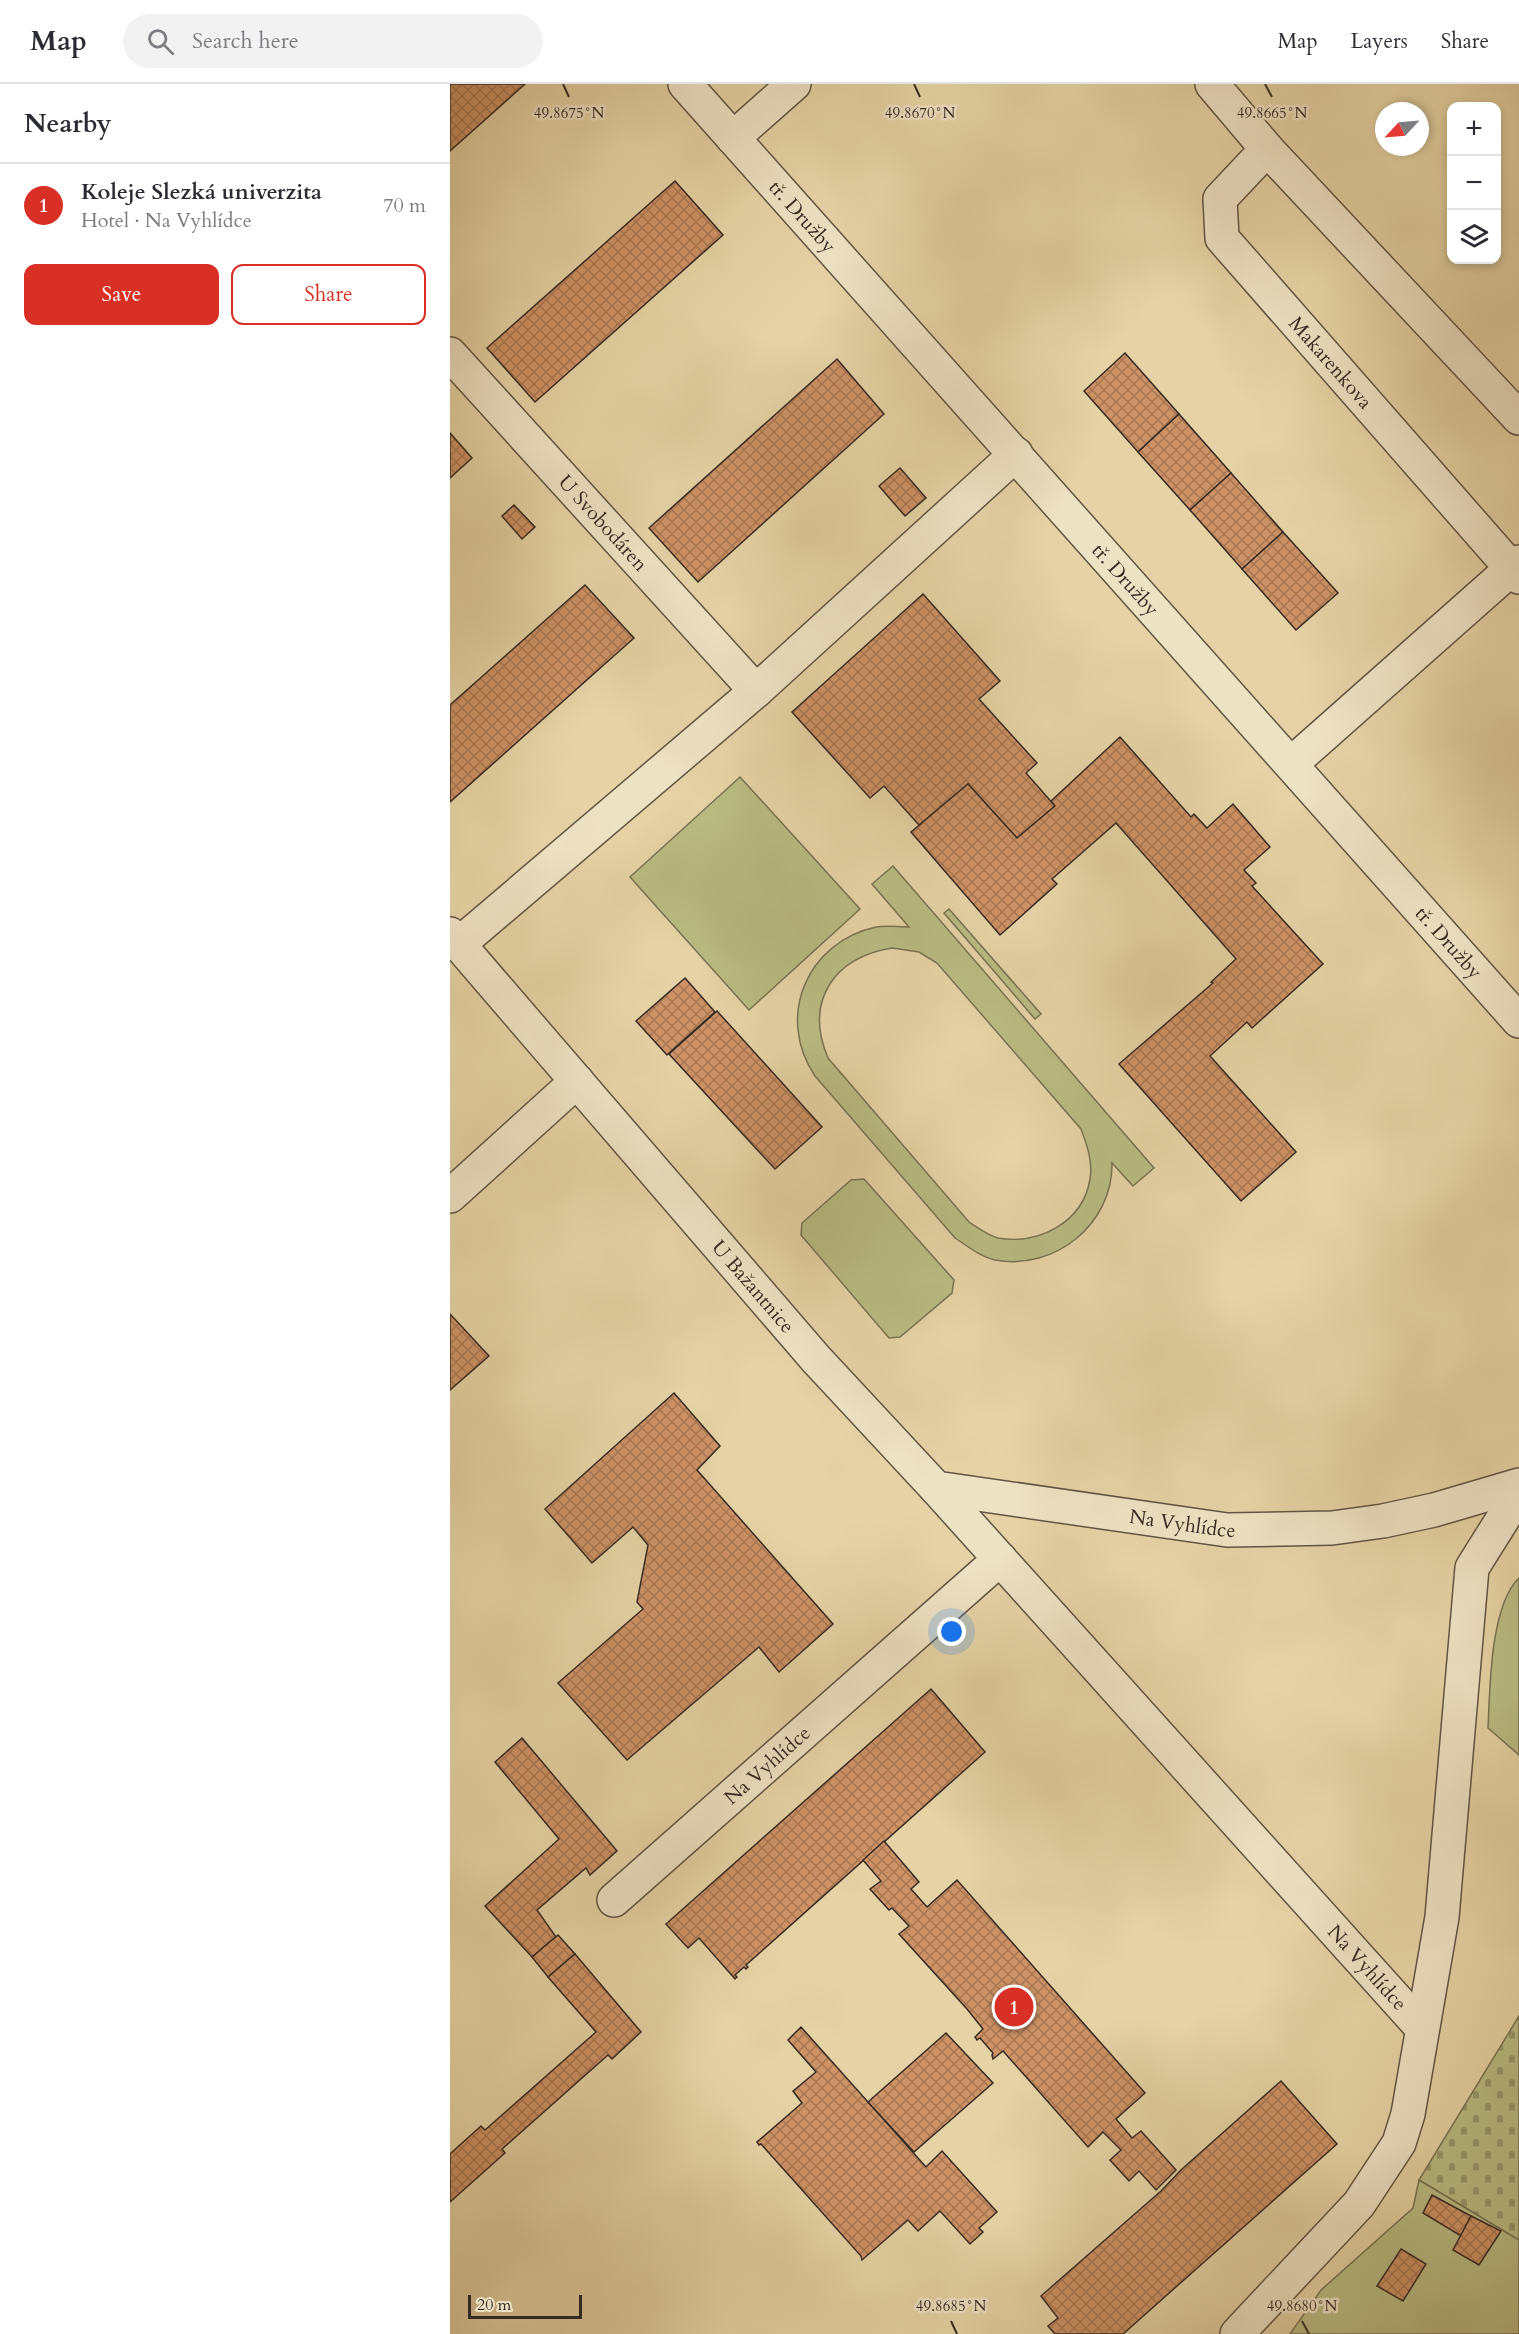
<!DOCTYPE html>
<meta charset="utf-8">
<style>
:root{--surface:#fff;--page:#f2f2f3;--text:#2b2b33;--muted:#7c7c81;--line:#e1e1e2;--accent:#d93025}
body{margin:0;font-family:Cardo,serif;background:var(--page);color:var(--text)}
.controls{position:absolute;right:18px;top:18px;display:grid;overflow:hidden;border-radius:12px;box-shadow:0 3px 9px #0003}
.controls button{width:54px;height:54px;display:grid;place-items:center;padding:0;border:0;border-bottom:2px solid var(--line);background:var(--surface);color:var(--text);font:30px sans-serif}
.compass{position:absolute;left:925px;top:18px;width:54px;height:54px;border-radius:50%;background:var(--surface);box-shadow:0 3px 9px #0003;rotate:244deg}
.scale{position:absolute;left:18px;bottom:15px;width:114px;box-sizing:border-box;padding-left:6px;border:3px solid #362b23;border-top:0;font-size:16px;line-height:21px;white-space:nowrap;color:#362b23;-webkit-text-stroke:4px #eee2c4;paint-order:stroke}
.you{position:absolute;left:502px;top:1548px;width:21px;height:21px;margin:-15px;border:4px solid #fff;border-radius:50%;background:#1a73e8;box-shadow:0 0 0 9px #1a73e833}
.badge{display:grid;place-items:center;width:39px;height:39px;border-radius:50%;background:var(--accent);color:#fff;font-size:20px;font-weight:700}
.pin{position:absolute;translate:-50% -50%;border:3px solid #fff;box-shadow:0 2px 6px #0006}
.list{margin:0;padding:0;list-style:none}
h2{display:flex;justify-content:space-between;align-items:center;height:78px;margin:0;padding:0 24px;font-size:26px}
h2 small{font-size:20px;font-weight:400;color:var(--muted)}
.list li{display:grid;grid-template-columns:39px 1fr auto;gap:18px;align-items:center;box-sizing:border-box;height:84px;padding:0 24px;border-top:2px solid var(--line)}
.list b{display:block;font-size:22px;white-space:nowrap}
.list p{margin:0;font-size:20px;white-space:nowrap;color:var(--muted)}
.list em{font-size:20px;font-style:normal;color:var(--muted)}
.actions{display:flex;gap:12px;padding:18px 24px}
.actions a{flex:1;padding:14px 0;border:2px solid var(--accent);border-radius:12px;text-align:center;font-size:21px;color:var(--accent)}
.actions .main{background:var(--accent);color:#fff}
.icon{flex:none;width:33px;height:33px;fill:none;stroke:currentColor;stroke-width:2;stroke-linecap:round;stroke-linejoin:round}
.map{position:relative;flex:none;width:1069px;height:2250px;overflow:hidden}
header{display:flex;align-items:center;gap:36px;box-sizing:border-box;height:84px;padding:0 30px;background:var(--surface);border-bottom:2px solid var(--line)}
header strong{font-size:28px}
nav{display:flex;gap:33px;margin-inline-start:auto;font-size:21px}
.search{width:420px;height:54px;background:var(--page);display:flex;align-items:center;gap:15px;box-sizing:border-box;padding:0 21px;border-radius:33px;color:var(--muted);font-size:22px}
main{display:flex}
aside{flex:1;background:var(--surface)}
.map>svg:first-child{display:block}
</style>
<header>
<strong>Map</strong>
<div class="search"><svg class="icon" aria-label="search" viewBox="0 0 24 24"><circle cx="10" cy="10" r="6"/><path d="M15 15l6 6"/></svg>Search here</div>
<nav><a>Map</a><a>Layers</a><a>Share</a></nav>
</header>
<main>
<aside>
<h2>Nearby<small></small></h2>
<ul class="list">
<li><span class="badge">1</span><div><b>Koleje Slezká univerzita</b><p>Hotel · Na Vyhlídce</p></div><em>70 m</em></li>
</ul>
<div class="actions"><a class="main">Save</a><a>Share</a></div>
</aside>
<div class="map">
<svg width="1069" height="2250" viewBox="0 0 1069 2250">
<defs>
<pattern id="cemetery-stones" width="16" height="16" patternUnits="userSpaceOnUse" patternTransform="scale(1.5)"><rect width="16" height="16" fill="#b9bb83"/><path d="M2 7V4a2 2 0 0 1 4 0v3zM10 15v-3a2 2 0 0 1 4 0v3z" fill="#97986b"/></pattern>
<pattern id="building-cross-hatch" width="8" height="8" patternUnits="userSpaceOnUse" patternTransform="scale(1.5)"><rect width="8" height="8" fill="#cd9265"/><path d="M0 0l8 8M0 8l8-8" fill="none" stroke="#a77753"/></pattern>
</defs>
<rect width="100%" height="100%" fill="#e5d3a5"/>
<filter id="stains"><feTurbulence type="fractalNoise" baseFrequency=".00333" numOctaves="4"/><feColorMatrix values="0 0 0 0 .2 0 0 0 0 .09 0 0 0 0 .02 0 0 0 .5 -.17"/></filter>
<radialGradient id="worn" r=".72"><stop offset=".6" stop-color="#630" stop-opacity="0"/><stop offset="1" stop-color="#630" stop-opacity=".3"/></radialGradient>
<path fill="url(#cemetery-stones)" stroke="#787353" stroke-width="1.5" d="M 1069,1932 L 1069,2156 L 969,2096 Z"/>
<g fill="#b9bb83" stroke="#787353" stroke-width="1.5" fill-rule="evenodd">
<path d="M 290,693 L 410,825 L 299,926 L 180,793 Z"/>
<path d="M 443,782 L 704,1084 L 683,1102 L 662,1079 C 663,1140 605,1187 545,1176 C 531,1173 517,1162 505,1154 L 365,992 C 325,933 357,858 426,843 C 437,841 448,843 459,843 L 422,800 ZM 442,864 L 469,868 L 487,879 L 631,1045 C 637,1061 643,1078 640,1095 C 633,1139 588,1161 548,1154 C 537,1151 528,1144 519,1138 L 378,974 C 354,917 384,873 442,864 Z"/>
<path d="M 499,825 L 591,930 L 585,935 L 494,829 Z"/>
<path d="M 414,1095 L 504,1196 L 502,1209 L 450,1253 L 439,1254 L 351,1151 L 352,1139 L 401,1096 Z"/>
<path d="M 1069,1494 L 1069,1671 L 1038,1644 C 1040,1604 1040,1522 1069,1494 Z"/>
<path d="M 969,2096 L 1069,2156 L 1069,2250 L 840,2250 L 871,2206 L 963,2124 Z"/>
</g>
<g fill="url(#building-cross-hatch)" stroke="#362b23" stroke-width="1.5">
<path d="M 0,0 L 75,0 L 0,67 Z"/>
<path d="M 225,97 L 273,151 L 85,318 L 37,264 Z"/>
<path d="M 675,269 L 729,330 L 688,368 L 634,307 Z"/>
<path d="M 387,275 L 434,330 L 248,498 L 199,444 Z"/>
<path d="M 729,330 L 781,389 L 740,426 L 688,368 Z"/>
<path d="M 0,349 L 22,374 L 0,394 Z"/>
<path d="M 450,384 L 476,414 L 455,432 L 429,402 Z"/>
<path d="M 781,389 L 833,448 L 792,485 L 740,426 Z"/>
<path d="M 64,421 L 85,443 L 72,455 L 52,432 Z"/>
<path d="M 833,448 L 888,509 L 846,546 L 792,485 Z"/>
<path d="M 135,501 L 184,554 L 0,718 L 0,621 Z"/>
<path d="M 473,510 L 550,597 L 529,615 L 587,679 L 576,689 L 605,722 L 567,754 L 518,700 L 469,741 L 434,702 L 420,714 L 342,628 Z"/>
<path d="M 670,653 L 741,733 L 744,730 L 757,744 L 783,720 L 820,763 L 794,786 L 806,799 L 802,802 L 873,880 L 802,944 L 797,938 L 760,972 L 846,1068 L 791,1117 L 669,980 L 763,899 L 761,898 L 786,875 L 666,739 L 602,795 L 607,800 L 550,851 L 461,748 L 518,700 L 567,754 L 605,722 L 601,717 Z"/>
<path d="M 235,894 L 265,928 L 217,971 L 186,937 Z"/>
<path d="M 267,927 L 372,1043 L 325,1085 L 219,970 Z"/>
<path d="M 0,1230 L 39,1272 L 0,1306 Z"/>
<path d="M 224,1309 L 270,1362 L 247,1386 L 383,1540 L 329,1588 L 309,1563 L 177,1676 L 108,1599 L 193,1525 L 187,1518 L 198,1461 L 183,1443 L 142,1479 L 95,1425 Z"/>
<path d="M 481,1605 L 535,1668 L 296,1881 L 298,1883 L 296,1885 L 294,1883 L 285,1891 L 287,1893 L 285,1895 L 249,1854 L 238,1864 L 216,1840 Z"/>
<path d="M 72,1654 L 167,1767 L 140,1791 L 136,1784 L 87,1826 L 106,1853 L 82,1873 L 35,1822 L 109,1755 L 45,1678 Z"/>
<path d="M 434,1757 L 469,1798 L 461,1805 L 477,1823 L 507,1796 L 695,2009 L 666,2035 L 682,2054 L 691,2047 L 726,2086 L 706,2106 L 689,2087 L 679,2097 L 660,2076 L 671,2066 L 653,2048 L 638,2063 L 553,1967 L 543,1975 L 542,1971 L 543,1969 L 530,1954 L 527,1956 L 525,1953 L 533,1945 L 517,1925 L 449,1850 L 459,1842 L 442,1824 L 439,1826 L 420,1805 L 431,1797 L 413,1776 Z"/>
<path d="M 108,1851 L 125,1870 L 98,1893 L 82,1873 Z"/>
<path d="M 125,1870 L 191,1948 L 162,1975 L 158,1971 L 52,2065 L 55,2069 L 0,2118 L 0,2070 L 31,2042 L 35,2046 L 146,1948 L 98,1893 Z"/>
<path d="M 351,1943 L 476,2083 L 492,2067 L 547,2128 L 529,2144 L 533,2148 L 520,2160 L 490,2127 L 468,2147 L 458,2136 L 412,2176 L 411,2172 L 311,2060 L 309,2061 L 307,2058 L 352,2019 L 343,2007 L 366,1988 L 338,1956 Z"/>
<path d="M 496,1949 L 543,1999 L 464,2068 L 418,2018 Z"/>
<path d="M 831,1997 L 887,2060 L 673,2250 L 605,2250 L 598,2242 L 608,2234 L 591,2212 L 711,2107 L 731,2086 Z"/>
<path d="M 982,2111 L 1021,2132 L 1011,2152 L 973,2129 Z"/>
<path d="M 1021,2132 L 1051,2147 L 1029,2181 L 1003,2166 Z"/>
<path d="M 951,2165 L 976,2180 L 953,2217 L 927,2202 Z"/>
</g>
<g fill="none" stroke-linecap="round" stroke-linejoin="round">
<g stroke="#625544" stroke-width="36">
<g id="minor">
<path id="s1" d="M 235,0 L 1069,937"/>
<path d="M 762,0 L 817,65 L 1069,334"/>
<path d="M 283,54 L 344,0"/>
<path id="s2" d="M 817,65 L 770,115 L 772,154 L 1069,493"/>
<path id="s3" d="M 0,270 L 306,607"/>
<path d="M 841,680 L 1069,478"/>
<path d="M 9,860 L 306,607 L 566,370"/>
<path d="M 0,1112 L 127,997"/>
<path id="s4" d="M 486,1404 L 972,1944"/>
<path id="s5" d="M 164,1816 L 550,1475"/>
<path d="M 787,2250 L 909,2120 L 949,2059 L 958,2030 L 992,1833 L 1022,1484 L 1069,1409"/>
</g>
</g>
<g stroke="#625544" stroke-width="36">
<g id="tertiary">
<path id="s6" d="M 0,850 L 366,1275 L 486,1404 L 777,1446 L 882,1444 L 933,1437 L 984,1426 L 1069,1401"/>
</g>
</g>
<use href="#minor" stroke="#eee2c4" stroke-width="33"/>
<use href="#tertiary" stroke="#eee2c4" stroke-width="33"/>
</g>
<path fill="none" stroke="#362b23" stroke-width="2" d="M 113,0 L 119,13M 464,0 L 470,13M 815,0 L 822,13M 501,2237 L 507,2250M 852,2237 L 859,2250"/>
<g text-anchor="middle" stroke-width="5" stroke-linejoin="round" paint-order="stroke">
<g font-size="20" fill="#362b23" stroke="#eee2c4">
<text dy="7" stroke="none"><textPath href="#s1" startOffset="177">tř. Družby</textPath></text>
<text dy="7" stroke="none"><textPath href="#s2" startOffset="273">Makarenkova</textPath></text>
<text dy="7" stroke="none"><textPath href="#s3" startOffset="228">U Svobodáren</textPath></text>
<text dy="7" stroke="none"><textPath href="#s1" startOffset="663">tř. Družby</textPath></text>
<text dy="7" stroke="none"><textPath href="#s1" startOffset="1149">tř. Družby</textPath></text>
<text dy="7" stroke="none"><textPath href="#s6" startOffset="465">U Bažantnice</textPath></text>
<text dy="7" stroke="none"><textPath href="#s6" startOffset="986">Na Vyhlídce</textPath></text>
<text dy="7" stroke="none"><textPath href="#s5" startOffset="204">Na Vyhlídce</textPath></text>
<text dy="7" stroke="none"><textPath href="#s4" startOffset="645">Na Vyhlídce</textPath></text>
</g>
</g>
<g font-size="15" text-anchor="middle" fill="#362b23" stroke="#eee2c4" stroke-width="5" stroke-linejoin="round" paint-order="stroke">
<text x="470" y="34">49.8670°N</text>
<text x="822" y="34">49.8665°N</text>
<text x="119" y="34">49.8675°N</text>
<text x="501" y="2227">49.8685°N</text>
<text x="852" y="2227">49.8680°N</text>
</g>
<rect width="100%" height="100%" filter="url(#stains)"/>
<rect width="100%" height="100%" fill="url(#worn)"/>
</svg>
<div class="controls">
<button>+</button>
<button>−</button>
<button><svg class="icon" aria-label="layers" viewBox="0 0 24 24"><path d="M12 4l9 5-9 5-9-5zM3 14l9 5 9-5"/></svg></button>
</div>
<svg class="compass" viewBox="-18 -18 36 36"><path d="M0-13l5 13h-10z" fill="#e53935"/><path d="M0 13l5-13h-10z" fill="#7c7c81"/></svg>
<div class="scale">20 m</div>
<div class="you"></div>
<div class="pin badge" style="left:564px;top:1923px">1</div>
</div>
</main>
